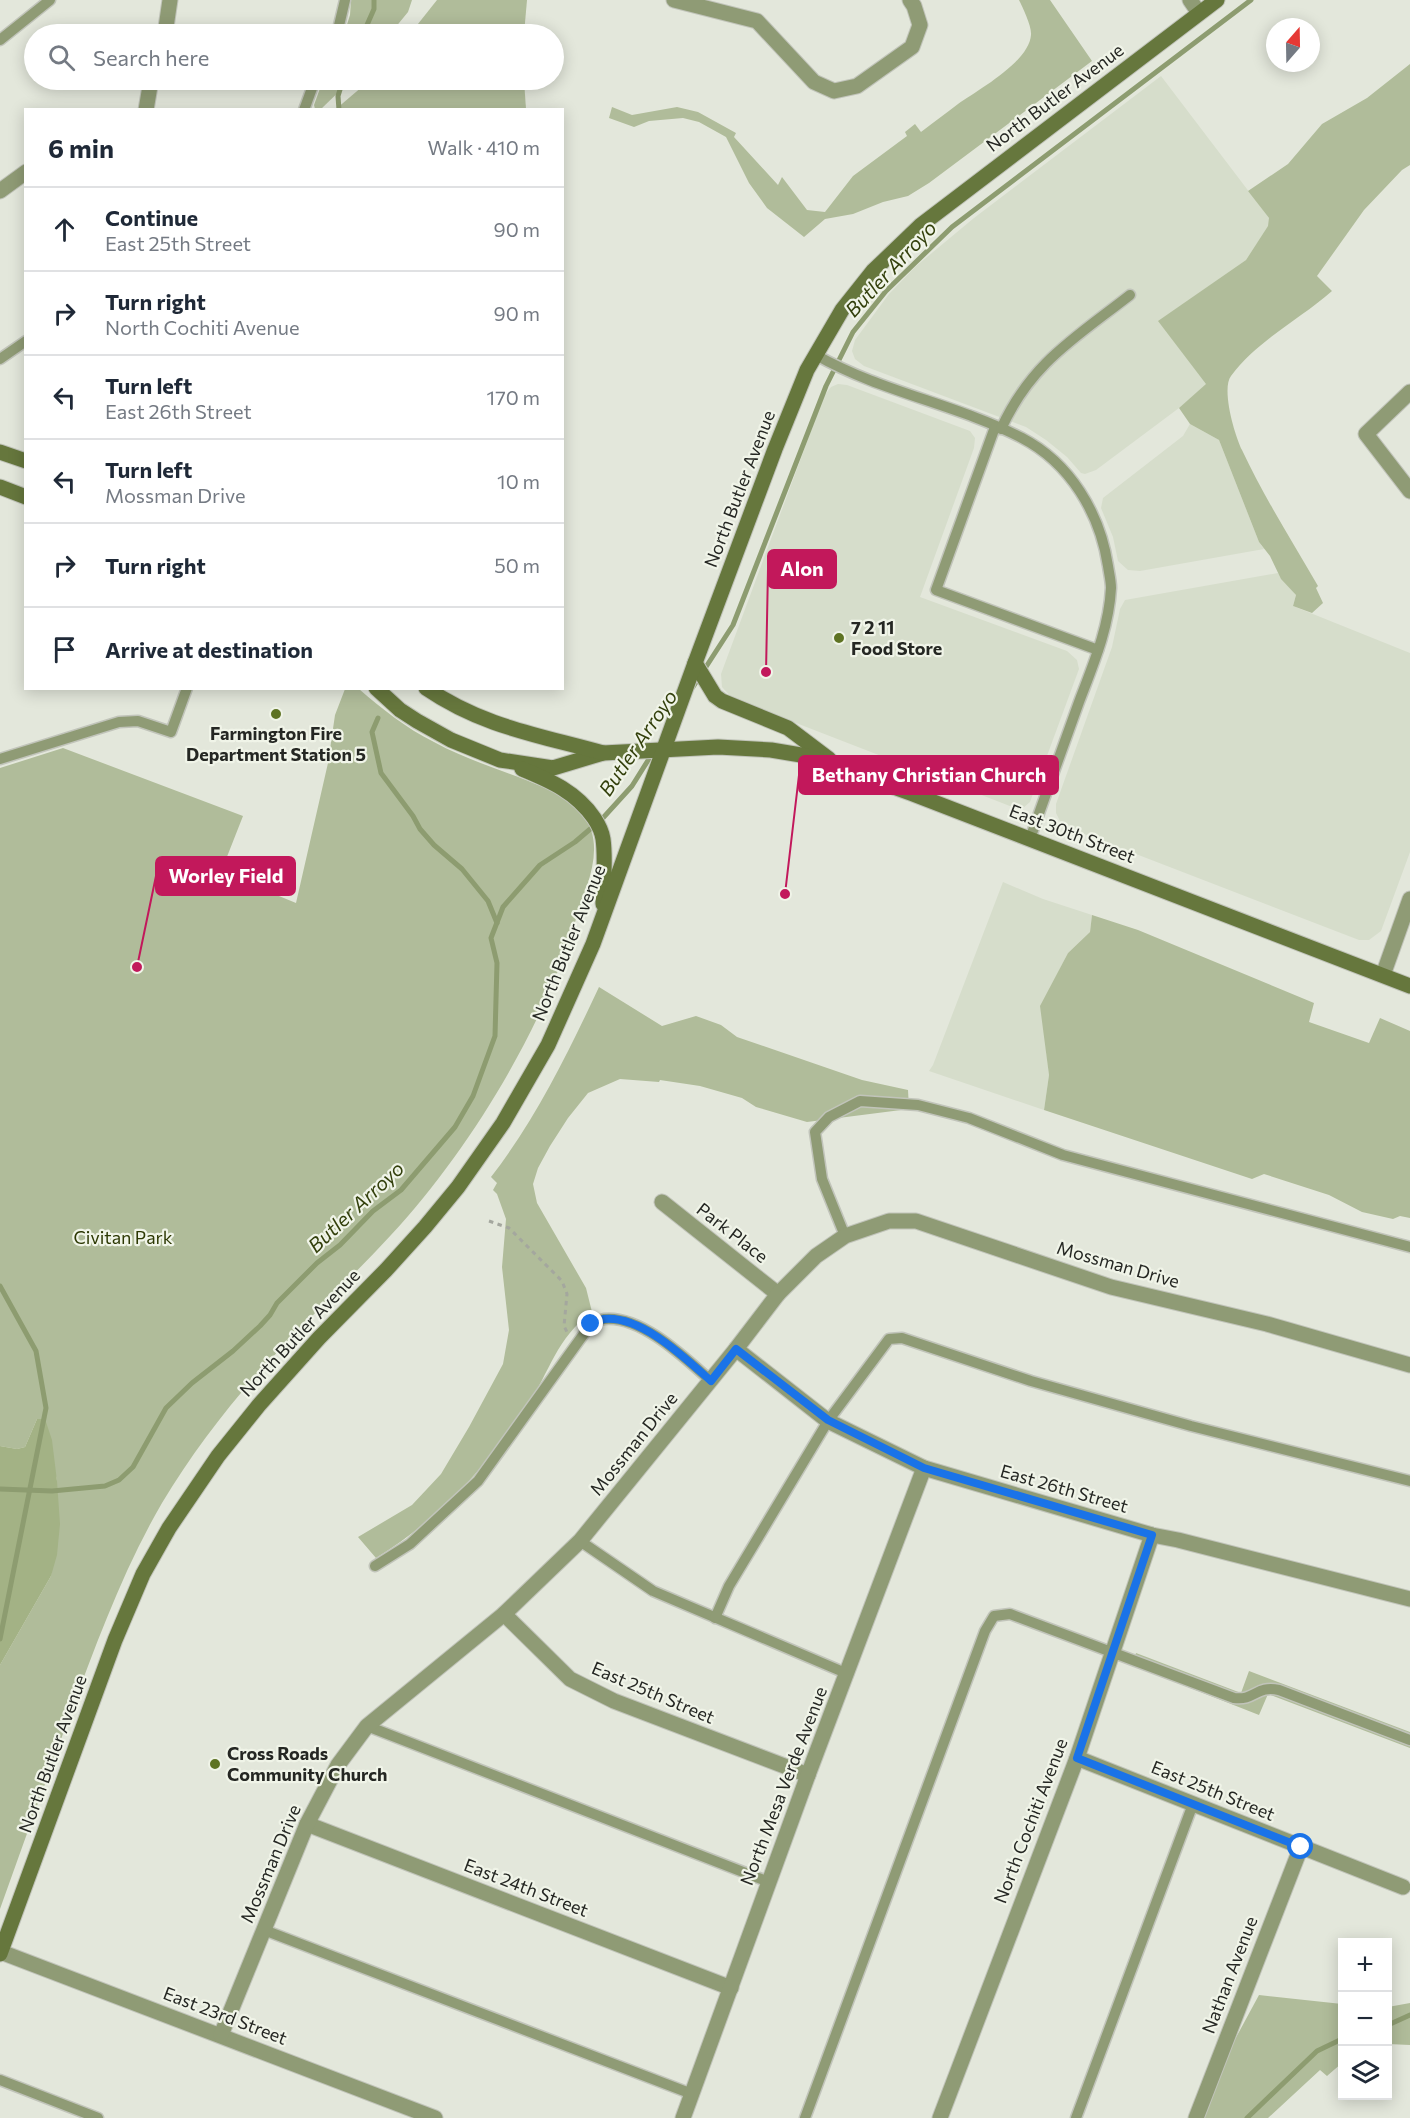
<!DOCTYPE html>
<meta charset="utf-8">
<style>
:root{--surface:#fff;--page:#f6f6f7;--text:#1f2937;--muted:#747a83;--line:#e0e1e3}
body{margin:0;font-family:Commissioner,sans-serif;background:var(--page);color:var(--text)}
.controls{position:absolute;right:18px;bottom:18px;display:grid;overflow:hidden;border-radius:0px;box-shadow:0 3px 15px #0003}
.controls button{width:54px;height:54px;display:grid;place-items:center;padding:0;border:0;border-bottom:2px solid var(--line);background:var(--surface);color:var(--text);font:30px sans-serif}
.compass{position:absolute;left:1266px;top:18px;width:54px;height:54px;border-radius:50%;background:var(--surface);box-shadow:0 3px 15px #0003;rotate:20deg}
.stop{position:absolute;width:18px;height:18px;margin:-14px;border:4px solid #1a73e8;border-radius:50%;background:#fff}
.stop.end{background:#1a73e8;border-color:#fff;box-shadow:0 2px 6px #0008}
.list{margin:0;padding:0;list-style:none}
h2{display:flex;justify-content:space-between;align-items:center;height:78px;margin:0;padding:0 24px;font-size:26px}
h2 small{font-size:20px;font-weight:400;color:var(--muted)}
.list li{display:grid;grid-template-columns:39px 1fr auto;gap:18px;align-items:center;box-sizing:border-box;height:84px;padding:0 24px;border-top:2px solid var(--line)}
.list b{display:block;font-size:22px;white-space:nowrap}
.list p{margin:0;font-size:20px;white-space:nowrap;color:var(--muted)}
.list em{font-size:20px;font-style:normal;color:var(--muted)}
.icon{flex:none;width:33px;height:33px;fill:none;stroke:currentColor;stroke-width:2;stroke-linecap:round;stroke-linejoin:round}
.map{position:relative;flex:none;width:1410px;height:2118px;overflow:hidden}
.search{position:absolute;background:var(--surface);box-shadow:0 3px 15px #0003;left:24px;top:24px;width:540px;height:66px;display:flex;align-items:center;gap:15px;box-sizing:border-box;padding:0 21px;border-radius:33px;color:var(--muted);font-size:22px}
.panel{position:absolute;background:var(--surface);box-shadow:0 3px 15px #0003;left:24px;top:108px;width:540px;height:582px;border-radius:0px}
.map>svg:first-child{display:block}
</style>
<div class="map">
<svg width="1410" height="2118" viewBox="0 0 1410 2118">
<rect width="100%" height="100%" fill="#e3e7db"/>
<g fill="#d6ddcb">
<path d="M 1161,76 L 1269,218 L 1269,225 L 1246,260 L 1159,321 L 1207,384 L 1179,408 L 1096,470 L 1085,474 L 1081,473 L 1067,457 L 1046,440 L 1026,427 L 864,366 L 855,359 L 852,351 L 855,340 L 889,294 L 915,267 L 974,218 Z"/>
<path d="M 838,384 L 847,385 L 970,431 L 975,438 L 974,448 L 920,597 L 1067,651 L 1077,660 L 1079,669 L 1030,802 L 1023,808 L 1015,808 L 732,698 L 722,687 L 721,674 L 824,396 L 831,387 Z"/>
<path d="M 1190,424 L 1219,440 L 1259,542 L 1264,549 L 1140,571 L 1128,570 L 1118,561 L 1113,537 L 1101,508 L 1103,498 L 1183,436 Z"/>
<path d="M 1278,573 L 1296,595 L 1293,606 L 1410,653 L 1410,852 L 1381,931 L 1369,940 L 1359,940 L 1066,827 L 1061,823 L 1056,813 L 1056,804 L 1112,647 L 1120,609 L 1125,600 Z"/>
<path d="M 1003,882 L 1043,899 L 1092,915 L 1090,932 L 1068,953 L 1041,1006 L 1049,1075 L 1044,1110 L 929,1071 L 933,1065 Z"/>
</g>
<g fill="#b0bc9a">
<path d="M 351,0 L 412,0 L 408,12 L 390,34 L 344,34 L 350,15 Z"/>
<path d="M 437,0 L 527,0 L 524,34 L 410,34 Z"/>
<path d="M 1019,0 L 1050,0 L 1092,61 L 929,183 L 908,196 L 883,202 L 853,214 L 825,219 L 804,237 L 767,208 L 749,183 L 726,137 L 699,122 L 683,118 L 649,121 L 634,127 L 609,118 L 612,107 L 632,115 L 677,107 L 698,112 L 736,133 L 734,137 L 778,185 L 782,177 L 807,210 L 825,212 L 853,176 L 907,136 L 905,132 L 915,124 L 921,132 C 933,123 946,113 958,104 C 978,90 1029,62 1031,35 C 1032,27 1023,8 1019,0 Z"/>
<path d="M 1410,64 L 1410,165 L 1402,170 L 1364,210 L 1317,276 L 1332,291 C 1299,320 1258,340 1231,376 C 1221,389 1235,436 1242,450 C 1264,497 1292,541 1318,586 L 1316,588 L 1323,603 L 1312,613 L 1293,606 L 1296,595 L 1281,579 L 1270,556 L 1259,542 L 1219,440 L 1190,424 L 1179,408 L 1206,384 L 1158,321 L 1246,260 L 1268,226 L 1269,218 L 1248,191 L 1288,164 L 1322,124 L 1367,98 Z"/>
<path d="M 323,80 L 351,80 L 321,109 L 315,109 L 314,105 Z"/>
<path d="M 370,80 L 524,80 L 526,109 L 336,109 Z"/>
<path d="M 345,689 L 359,689 C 382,709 406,728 434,742 C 463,758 495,768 526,780 C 540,786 556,791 568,800 C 577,807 587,818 591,830 C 601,858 584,892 576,919 C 544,1028 468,1152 391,1235 C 356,1273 319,1308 284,1345 C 238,1393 196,1446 162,1503 C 123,1570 97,1642 70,1714 C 47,1779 23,1844 0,1909 L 0,1665 L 51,1576 L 57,1481 L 53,1461 L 37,1419 L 25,1447 L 17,1449 L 0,1446 L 0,768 L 63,748 L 243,816 L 221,872 L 296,903 L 328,763 L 335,715 Z"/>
<path d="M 1092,915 L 1138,930 L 1314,1003 L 1309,1022 L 1369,1043 L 1380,1018 L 1410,1031 L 1410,1218 L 1400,1216 L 1393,1219 L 1362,1212 L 1329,1195 L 1264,1174 L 1252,1179 L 1044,1110 L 1049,1075 L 1040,1006 L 1068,953 L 1090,932 Z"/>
<path d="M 599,987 L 662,1026 L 696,1016 L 721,1025 L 737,1037 L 862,1080 L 908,1090 L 909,1109 L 807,1122 L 756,1107 L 742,1098 L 700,1086 L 660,1080 L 659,1082 L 620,1079 L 588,1093 L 568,1118 L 550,1146 L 538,1168 L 533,1184 L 537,1203 L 586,1288 L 592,1312 C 556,1338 550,1372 527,1406 C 486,1468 439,1519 376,1558 L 358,1537 L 412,1505 L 441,1474 L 469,1427 L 503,1364 L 509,1330 L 502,1267 L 506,1219 L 497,1194 L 493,1190 L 497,1183 L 491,1177 C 536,1119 568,1053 599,987 Z"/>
<path d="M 1136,1653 L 1241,1693 L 1249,1671 L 1410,1732 L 1410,1748 L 1268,1694 L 1259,1715 L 1132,1665 Z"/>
<path d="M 1259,1995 L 1342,2004 L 1342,2063 L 1327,2076 L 1320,2070 L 1268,2118 L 1204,2118 L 1233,2043 Z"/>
<path d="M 1410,2003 L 1410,2045 L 1388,2044 L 1388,2007 Z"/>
</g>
<path fill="#a3b285" d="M 37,1419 L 45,1419 L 52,1440 L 57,1481 L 60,1524 L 57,1555 L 51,1576 L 0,1665 L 0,1446 L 17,1449 L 25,1447 Z"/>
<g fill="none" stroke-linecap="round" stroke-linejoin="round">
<g stroke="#8d9c70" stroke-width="5">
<path d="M 363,34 L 374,9 L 374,0"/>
<path d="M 339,110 L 338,96 L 343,80"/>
<path d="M 693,687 L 733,625 L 826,386 L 853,332 L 886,291 L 952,227 L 1251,0"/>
<path d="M 378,718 L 372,732 L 381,773 L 413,816 L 420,829 L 434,845 L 462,869 L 488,901 L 497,923"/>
<path d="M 0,1286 L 36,1351 L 46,1408 L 0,1639"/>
<path d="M 0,1489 L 52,1491 L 105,1486 L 119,1480 L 133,1467 L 166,1408 L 192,1383 L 233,1351 L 260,1326 L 270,1315 L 277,1303 L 317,1263 L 340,1245 L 373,1211 L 401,1190 L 455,1127 L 473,1096 L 495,1036 L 497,963 L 491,938 L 503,907 L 540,865 L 575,842 L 602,819 L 632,786 L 652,754"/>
<path d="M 1388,2025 L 1410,2015"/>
<path d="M 1247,2118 L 1317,2051 L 1342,2039"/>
</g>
<g stroke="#c1c4ba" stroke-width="13">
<g id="lane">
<path d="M 337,34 L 345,0"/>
<path d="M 0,40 L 50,0"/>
<path d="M 304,110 L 315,80"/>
<path d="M 816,355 C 881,392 956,404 1022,438 C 1070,463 1100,513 1108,566 C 1109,573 1111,581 1111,588 C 1109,628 1093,665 1079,702 C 1063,747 1046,793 1030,839"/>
<path d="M 0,359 L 26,341"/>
<path d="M 995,427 L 936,590 L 1098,650"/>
<path d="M 1001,429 C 1031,363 1075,338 1130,295"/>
<path d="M 0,759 L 119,722 L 138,721 L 171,732 L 187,688"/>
<path d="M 845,1236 L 822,1179 L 815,1132 L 829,1117 L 860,1101 L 918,1105 L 969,1118 L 1063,1155 L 1410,1247"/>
<path d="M 580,1541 L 653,1591 L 848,1674"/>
<path d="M 375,1566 L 410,1544 L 478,1481 L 591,1324 C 595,1323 600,1320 604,1319 C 641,1315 685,1358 711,1381"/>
<path d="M 715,1618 L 729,1586 L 828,1421 L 889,1339 L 902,1338 L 1031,1381 L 1191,1426 L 1410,1481"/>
<path d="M 367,1726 L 769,1882"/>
<path d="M 264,1930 L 692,2094"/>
<path d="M 0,2080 L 98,2118"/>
<path d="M 805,2118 L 985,1631 L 994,1616 L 1010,1614 L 1234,1698 C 1255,1701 1256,1685 1279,1690 L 1410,1740"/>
<path d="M 1076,2118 L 1193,1804"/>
</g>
</g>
<g stroke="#c1c4ba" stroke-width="17">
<g id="street">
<path d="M 674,0 L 757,21 L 814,82 L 834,91 L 857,86 L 912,47 L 920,25 L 914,6 L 910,0"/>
<path d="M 1190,0 L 1199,13"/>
<path d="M 165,34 L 170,0"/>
<path d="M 146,110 L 151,80"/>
<path d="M 0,191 L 26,172"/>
<path d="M 1410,392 L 1366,434 L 1410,491"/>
<path d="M 1383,975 L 1410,899"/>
<path d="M 662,1202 L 778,1294"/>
<path d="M 736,1349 L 828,1421 L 924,1468 L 1152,1535 L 1178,1540 L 1410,1599"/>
<path d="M 504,1614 L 570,1679 L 614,1701 L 808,1775"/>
<path d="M 1077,1758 L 1403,1887"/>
<path d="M 307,1824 L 731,1988"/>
<path d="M 1,1952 L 435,2118"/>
<path d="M 221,2035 L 307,1824 L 338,1765 L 367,1726 L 504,1614 L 580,1541 L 736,1349 L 778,1294 L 816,1256 L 845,1236 L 889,1221 L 916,1221 L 1111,1287 L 1267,1324 L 1410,1365"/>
<path d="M 683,2118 L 808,1775 L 924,1468"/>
<path d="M 940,2118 L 1077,1758 L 1152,1535"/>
<path d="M 1196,2118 L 1301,1847"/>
</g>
</g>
<g stroke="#c1c4ba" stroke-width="17">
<g id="secondary">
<path d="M 0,452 L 26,461"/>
<path d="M 0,487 L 26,497"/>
<path d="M 695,663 L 715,696 L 722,701 L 788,728 L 829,759"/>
<path d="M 376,688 L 400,710 L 417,721 L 451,740 L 500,760 L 553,768 L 603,753 L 718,747 L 771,750 L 807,756 L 913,794 L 1410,986"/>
<path d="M 426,688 C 483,727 539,735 603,753"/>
<path d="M 522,769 C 551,781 576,792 594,818 C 598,824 602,832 603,839 C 606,860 603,883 603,904"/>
<path d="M 0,1954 L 115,1640 L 143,1574 L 169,1528 L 218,1456 L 259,1405 L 319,1338 L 386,1270 L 425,1227 L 458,1187 L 503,1123 L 548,1045 L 593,944 L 695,663 L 775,449 L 807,370 L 842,310 L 873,271 L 921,225 L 1217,0"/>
</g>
</g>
<path stroke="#a4a79e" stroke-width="3" stroke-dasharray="4.5 4.5" stroke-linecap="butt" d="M 489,1221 L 509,1228 L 562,1281 L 567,1294 L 564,1326 L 568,1334"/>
<use href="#lane" stroke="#8f9b75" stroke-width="10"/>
<use href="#street" stroke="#8f9b75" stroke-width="15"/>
<use href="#secondary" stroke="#66773d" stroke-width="15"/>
</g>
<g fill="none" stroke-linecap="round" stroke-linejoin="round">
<path stroke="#1a73e8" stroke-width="8" d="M 591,1324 C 595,1323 600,1320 604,1319 C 641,1315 685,1358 711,1381 L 736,1349 L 828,1420 L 924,1468 L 1152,1535 L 1077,1758 L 1301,1847"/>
</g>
<g fill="#5e7323" stroke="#f0f4e8" stroke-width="2">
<circle cx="839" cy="638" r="6"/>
<circle cx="276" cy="714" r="6"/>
<circle cx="215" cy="1764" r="6"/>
</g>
<g text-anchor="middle" stroke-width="4.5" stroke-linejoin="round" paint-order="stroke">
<g font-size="18" fill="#252723" stroke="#f0f4e8">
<text transform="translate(1055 98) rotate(-37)" y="6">North Butler Avenue</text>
<text transform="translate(740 489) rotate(-69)" y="6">North Butler Avenue</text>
<text transform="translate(1072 834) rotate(21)" y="6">East 30th Street</text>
<text transform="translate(569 943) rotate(-68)" y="6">North Butler Avenue</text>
<text transform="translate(732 1233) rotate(38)" y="6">Park Place</text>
<text transform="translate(1118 1265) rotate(16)" y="6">Mossman Drive</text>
<text transform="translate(300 1333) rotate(-47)" y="6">North Butler Avenue</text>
<text transform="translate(634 1444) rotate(-51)" y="6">Mossman Drive</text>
<text transform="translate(1064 1489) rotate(16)" y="6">East 26th Street</text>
<text transform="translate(653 1693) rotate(23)" y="6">East 25th Street</text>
<text transform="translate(53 1754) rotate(-70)" y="6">North Butler Avenue</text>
<text transform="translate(784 1786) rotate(-69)" y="6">North Mesa Verde Avenue</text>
<text transform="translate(1213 1791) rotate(22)" y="6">East 25th Street</text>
<text transform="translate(1031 1821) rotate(-69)" y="6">North Cochiti Avenue</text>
<text transform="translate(271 1864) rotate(-67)" y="6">Mossman Drive</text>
<text transform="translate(526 1888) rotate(21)" y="6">East 24th Street</text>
<text transform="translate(1230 1975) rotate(-69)" y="6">Nathan Avenue</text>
<text transform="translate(225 2016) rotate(21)" y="6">East 23rd Street</text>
</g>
<g font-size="18" font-weight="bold" fill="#252723" stroke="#f0f4e8" text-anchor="start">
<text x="851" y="634">7 2 11<tspan x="851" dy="21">Food Store</tspan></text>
<text x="276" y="740" text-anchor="middle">Farmington Fire<tspan x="276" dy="21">Department Station 5</tspan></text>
<text x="227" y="1760">Cross Roads<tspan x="227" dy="21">Community Church</tspan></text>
</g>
<g font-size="18" fill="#2c3803" stroke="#f0f4e8">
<text x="123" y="1244">Civitan Park</text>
</g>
<g font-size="20" font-style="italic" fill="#33400c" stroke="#f0f4e8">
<text transform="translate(891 269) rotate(-47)" y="7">Butler Arroyo</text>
<text transform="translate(638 743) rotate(-56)" y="7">Butler Arroyo</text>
<text transform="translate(356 1207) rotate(-43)" y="7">Butler Arroyo</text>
</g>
</g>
<path fill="none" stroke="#c2185b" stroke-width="2" d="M766 672L768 569M785 894L799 775M137 967L156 876"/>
<g fill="#c2185b" stroke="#f0f4e8" stroke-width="2">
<circle cx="766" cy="672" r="6"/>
<circle cx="785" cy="894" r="6"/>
<circle cx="137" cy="967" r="6"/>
</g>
<g fill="#c2185b" stroke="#c2185b" stroke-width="2">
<rect x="768" y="550" width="68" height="38" rx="6"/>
<rect x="799" y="756" width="259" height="38" rx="6"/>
<rect x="156" y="857" width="139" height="38" rx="6"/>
</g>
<g font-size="20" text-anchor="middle" font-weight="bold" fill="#fff">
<text x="802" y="576">Alon</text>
<text x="929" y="782">Bethany Christian Church</text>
<text x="226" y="883">Worley Field</text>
</g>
</svg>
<div class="controls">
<button>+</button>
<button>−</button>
<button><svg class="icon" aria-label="layers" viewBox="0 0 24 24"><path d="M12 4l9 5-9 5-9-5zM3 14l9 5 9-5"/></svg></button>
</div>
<svg class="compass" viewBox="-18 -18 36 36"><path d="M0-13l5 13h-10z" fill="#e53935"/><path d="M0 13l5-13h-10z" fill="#747a83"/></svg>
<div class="stop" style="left:1301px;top:1847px"></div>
<div class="stop end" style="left:591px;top:1324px"></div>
<div class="search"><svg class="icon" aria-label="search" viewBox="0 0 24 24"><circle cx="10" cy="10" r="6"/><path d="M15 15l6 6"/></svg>Search here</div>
<section class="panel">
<h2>6 min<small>Walk · 410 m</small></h2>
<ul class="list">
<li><svg class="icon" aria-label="ahead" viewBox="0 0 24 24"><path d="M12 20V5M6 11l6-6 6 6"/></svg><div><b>Continue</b><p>East 25th Street</p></div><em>90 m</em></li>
<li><svg class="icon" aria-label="right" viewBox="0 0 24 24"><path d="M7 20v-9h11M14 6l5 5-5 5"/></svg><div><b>Turn right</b><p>North Cochiti Avenue</p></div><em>90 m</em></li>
<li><svg class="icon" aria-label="left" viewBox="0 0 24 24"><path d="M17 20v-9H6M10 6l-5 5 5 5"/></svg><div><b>Turn left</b><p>East 26th Street</p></div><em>170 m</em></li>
<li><svg class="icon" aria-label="left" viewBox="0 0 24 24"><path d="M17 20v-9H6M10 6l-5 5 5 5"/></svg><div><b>Turn left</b><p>Mossman Drive</p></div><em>10 m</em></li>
<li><svg class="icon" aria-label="right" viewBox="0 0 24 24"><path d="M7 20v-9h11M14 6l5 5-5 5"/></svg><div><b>Turn right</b></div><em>50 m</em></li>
<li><svg class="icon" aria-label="arrive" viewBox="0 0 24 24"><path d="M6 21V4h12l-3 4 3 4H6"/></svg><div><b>Arrive at destination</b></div></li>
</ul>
</section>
</div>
